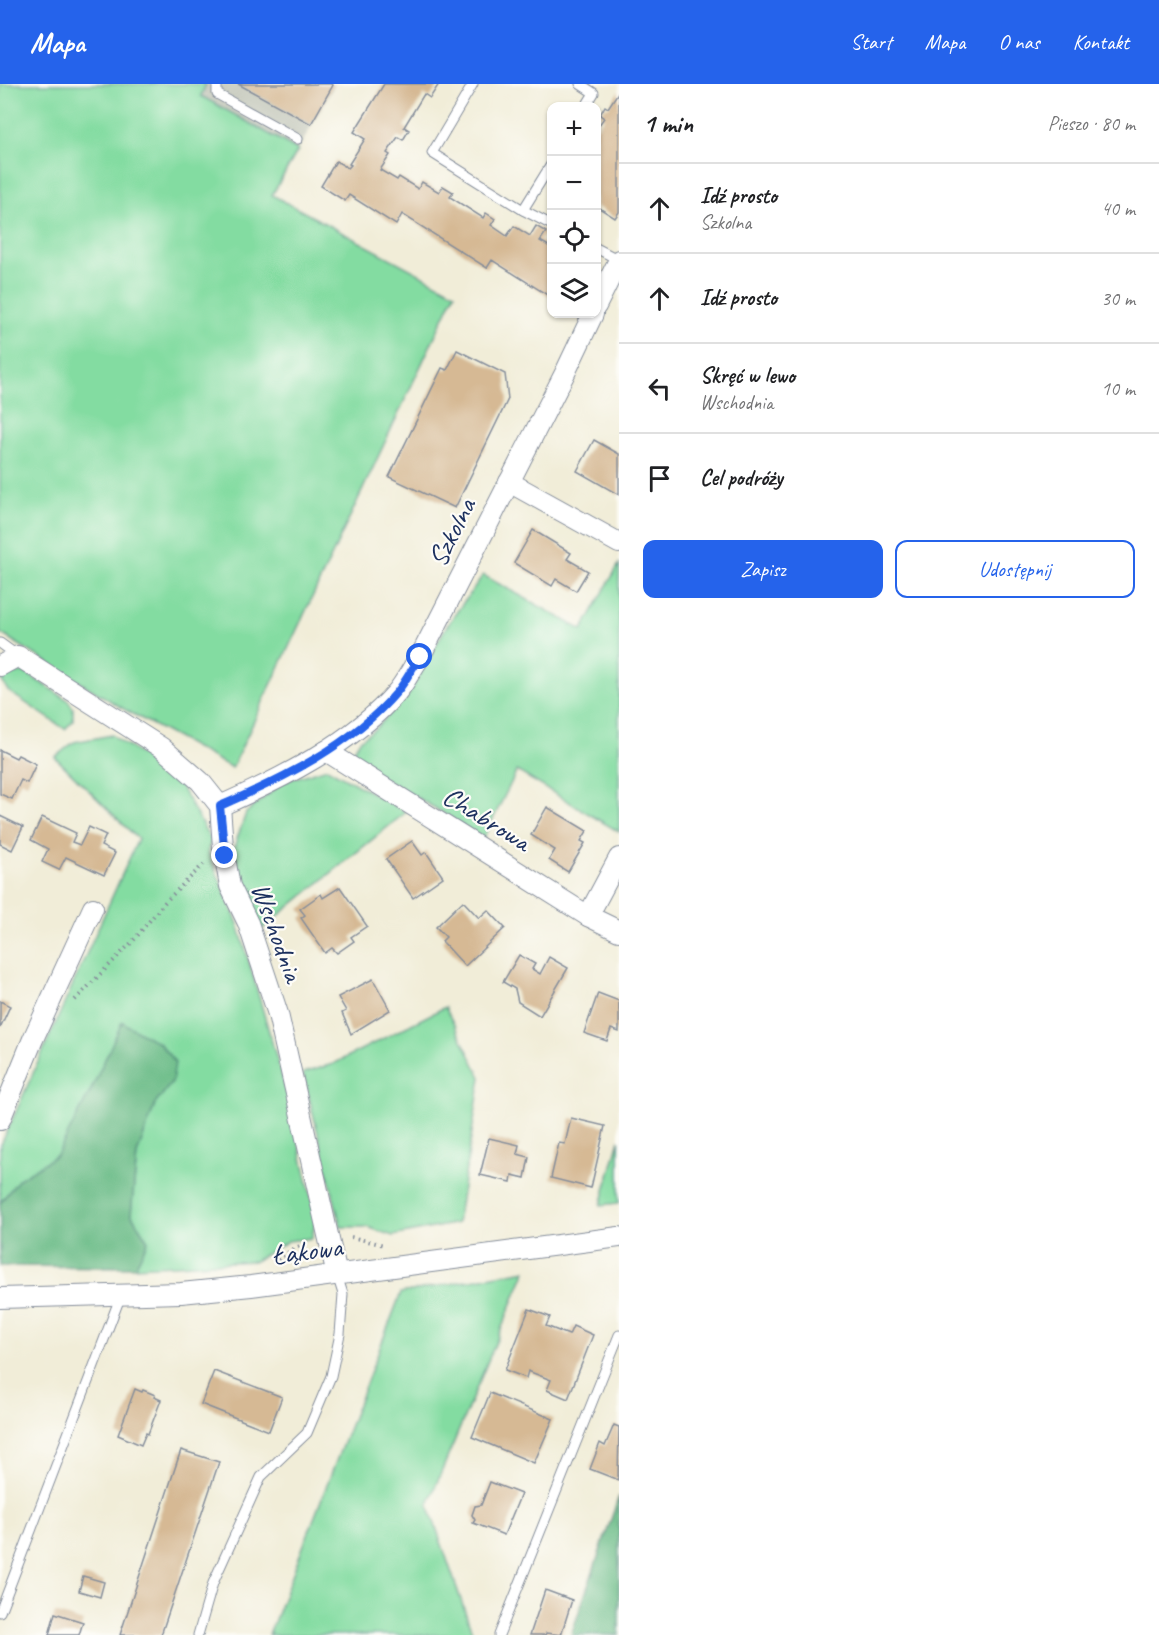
<!DOCTYPE html>
<html lang="pl">
<meta charset="utf-8">
<style>
:root{--surface:#fff;--page:#f2f2f2;--text:#202124;--muted:#757577;--line:#e0e0e0;--accent:#2563eb}
body{margin:0;font-family:Caveat,sans-serif;background:var(--page);color:var(--text)}
.controls{position:absolute;right:18px;top:18px;display:grid;overflow:hidden;border-radius:12px;box-shadow:0 2px 4px #0004}
.controls button{width:54px;height:54px;display:grid;place-items:center;padding:0;border:0;border-bottom:2px solid var(--line);background:var(--surface);color:var(--text);font:30px sans-serif}
.stop{position:absolute;width:18px;height:18px;margin:-14px;border:4px solid #2563eb;border-radius:50%;background:#fff}
.stop.end{background:#2563eb;border-color:#fff;box-shadow:0 2px 6px #0008}
.list{margin:0;padding:0;list-style:none}
h2{display:flex;justify-content:space-between;align-items:center;height:78px;margin:0;padding:0 24px;font-size:26px}
h2 small{font-size:20px;font-weight:400;color:var(--muted)}
.list li{display:grid;grid-template-columns:39px 1fr auto;gap:18px;align-items:center;box-sizing:border-box;height:90px;padding:0 24px;border-top:2px solid var(--line)}
.list b{display:block;font-size:22px;white-space:nowrap}
.list p{margin:0;font-size:20px;white-space:nowrap;color:var(--muted)}
.list em{font-size:20px;font-style:normal;color:var(--muted)}
.actions{display:flex;gap:12px;padding:18px 24px}
.actions a{flex:1;padding:14px 0;border:2px solid var(--accent);border-radius:12px;text-align:center;font-size:21px;color:var(--accent)}
.actions .main{background:var(--accent);color:#fff}
.icon{flex:none;width:33px;height:33px;fill:none;stroke:currentColor;stroke-width:2;stroke-linecap:round;stroke-linejoin:round}
.map{position:relative;flex:none;width:619px;height:1551px;overflow:hidden}
header{display:flex;align-items:center;gap:36px;box-sizing:border-box;height:84px;padding:0 30px;background:var(--accent);color:#fff}
header strong{font-size:28px}
nav{display:flex;gap:33px;margin-inline-start:auto;font-size:21px}
main{display:flex}
aside{flex:1;background:var(--surface)}
.map>svg:first-child{display:block}
</style>
<header>
<strong>Mapa</strong>
<nav><a>Start</a><a>Mapa</a><a>O nas</a><a>Kontakt</a></nav>
</header>
<main>
<div class="map">
<svg width="619" height="1551" viewBox="0 0 619 1551">
<rect width="100%" height="100%" fill="#fdfcf7"/>
<filter id="ink" filterUnits="userSpaceOnUse"><feTurbulence type="fractalNoise" baseFrequency=".0167" numOctaves="2"/><feDisplacementMap in="SourceGraphic" scale="12" xChannelSelector="R" yChannelSelector="G"/><feConvolveMatrix kernelMatrix="1 2 1 2 8 2 1 2 1" color-interpolation-filters="sRGB"/></filter>
<filter id="wash" filterUnits="userSpaceOnUse"><feTurbulence type="fractalNoise" baseFrequency=".008" numOctaves="4" result="noise"/><feDisplacementMap in="SourceGraphic" scale="24" xChannelSelector="R" yChannelSelector="G"/><feGaussianBlur stdDeviation="1.35" result="paint"/><feColorMatrix in="noise" values="0 0 0 0 0 0 0 0 0 0 0 0 0 0 0 0 0 1.4 0 .05"/><feComposite in="paint" operator="in"/></filter>
<g filter="url(#wash)">
<rect width="100%" height="100%" fill="#f1edd8"/>
<path fill="#c2c6b9" d="M 206,0 L 335,0 L 298,66 L 200,12 Z"/>
<g fill="#83dca1" stroke="#4f8680" stroke-width="1.5">
<path d="M 0,0 L 206,0 L 201,12 L 298,66 L 272,111 L 455,209 L 232,684 L 122,624 L 0,549 Z"/>
<path d="M 619,480 L 619,748 L 517,687 L 483,755 L 435,724 L 355,678 L 351,670 L 360,656 L 376,644 L 409,610 L 446,543 L 483,491 L 582,546 Z"/>
<path d="M 24,588 L 68,616 L 73,624 L 73,637 L 65,645 L 8,607 L 2,597 L 8,591 Z"/>
<path d="M 112,651 L 177,696 L 211,756 L 208,768 L 238,840 L 289,1017 L 316,1134 L 312,1154 L 288,1157 L 255,1177 L 135,1183 L 148,1157 L 131,1130 L 137,1070 L 155,1020 L 172,998 L 123,938 L 91,1006 L 57,1072 L 19,1095 L 0,1119 L 0,1063 L 138,755 L 55,673 L 74,658 Z"/>
<path d="M 327,684 L 406,728 L 262,845 L 231,772 L 246,729 L 283,698 Z"/>
<path d="M 445,923 L 481,993 L 457,1139 L 393,1152 L 367,1143 L 341,1143 L 303,989 L 333,980 Z"/>
<path d="M 619,1056 L 619,1119 L 601,1121 Z"/>
<path d="M 526,1186 L 428,1420 L 473,1551 L 269,1551 L 401,1209 Z"/>
</g>
<g fill="#6abc87" stroke="#427672" stroke-width="1.5">
<path d="M 122,938 L 159,959 L 175,978 L 172,998 L 155,1020 L 137,1070 L 131,1130 L 148,1157 L 135,1183 L 0,1182 L 0,1119 L 19,1095 L 57,1071 L 91,1006 Z"/>
<path d="M 619,1412 L 619,1551 L 571,1551 Z"/>
</g>
<g id="blocks">
<g fill="#d6b994">
<path d="M 238,0 L 331,0 L 333,1 L 311,40 Z"/>
<path d="M 384,0 L 439,0 L 430,14 L 424,10 L 404,43 L 409,46 L 403,56 L 398,53 L 387,69 L 390,71 L 380,86 L 397,96 L 399,93 L 418,105 L 422,98 L 439,108 L 443,102 L 453,108 L 450,113 L 483,134 L 486,129 L 495,135 L 491,141 L 507,152 L 514,142 L 530,152 L 536,142 L 546,148 L 540,157 L 552,164 L 552,214 L 492,176 L 487,184 L 402,130 L 396,141 L 349,111 L 345,117 L 321,102 L 336,77 L 348,84 L 351,81 L 349,80 L 365,55 L 354,48 Z"/>
<path d="M 619,7 L 619,128 L 615,134 L 596,122 L 596,45 L 604,34 L 600,31 L 605,22 L 608,24 Z"/>
<path d="M 457,266 L 505,290 L 508,315 L 455,424 L 389,393 L 442,284 L 447,286 Z"/>
<path d="M 594,356 L 619,370 L 619,411 L 577,387 Z"/>
<path d="M 533,446 L 571,469 L 567,475 L 588,487 L 576,507 L 556,495 L 552,502 L 514,479 Z"/>
<path d="M 0,666 L 16,674 L 18,671 L 36,680 L 27,699 L 21,696 L 12,715 L 0,710 Z"/>
<path d="M 547,723 L 587,747 L 581,757 L 585,759 L 568,788 L 549,776 L 555,766 L 531,751 Z"/>
<path d="M 0,732 L 23,743 L 12,766 L 0,760 Z"/>
<path d="M 42,733 L 76,749 L 72,758 L 80,761 L 89,743 L 106,751 L 101,762 L 115,769 L 104,791 L 66,773 L 59,786 L 42,778 L 48,765 L 31,756 Z"/>
<path d="M 412,757 L 422,771 L 426,768 L 443,793 L 413,814 L 386,775 Z"/>
<path d="M 340,803 L 367,842 L 351,853 L 354,857 L 337,869 L 332,864 L 325,869 L 301,834 L 305,831 L 300,825 L 321,810 L 323,814 Z"/>
<path d="M 463,817 L 479,834 L 488,826 L 505,844 L 465,882 L 442,857 L 446,853 L 436,843 Z"/>
<path d="M 519,871 L 535,880 L 532,885 L 540,890 L 549,873 L 568,884 L 540,932 L 518,918 L 515,905 L 503,898 Z"/>
<path d="M 373,895 L 390,926 L 351,950 L 342,929 L 346,927 L 338,913 Z"/>
<path d="M 598,909 L 619,917 L 619,948 L 611,945 L 607,957 L 584,949 Z"/>
<path d="M 0,917 L 10,922 L 0,944 Z"/>
<path d="M 571,1034 L 605,1042 L 591,1104 L 551,1094 L 559,1059 L 565,1060 Z"/>
<path d="M 489,1054 L 519,1061 L 517,1070 L 529,1073 L 525,1094 L 512,1091 L 511,1098 L 480,1091 Z"/>
<path d="M 529,1225 L 550,1233 L 546,1242 L 569,1251 L 573,1242 L 593,1251 L 568,1315 L 547,1306 L 551,1296 L 528,1287 L 526,1294 L 505,1286 Z"/>
<path d="M 214,1287 L 282,1313 L 269,1347 L 201,1320 Z"/>
<path d="M 135,1305 L 142,1308 L 143,1306 L 155,1311 L 154,1313 L 161,1316 L 148,1350 L 146,1349 L 141,1361 L 118,1351 Z"/>
<path d="M 490,1309 L 553,1335 L 534,1379 L 472,1353 Z"/>
<path d="M 614,1341 L 619,1343 L 618,1396 L 590,1385 L 600,1359 L 605,1362 Z"/>
<path d="M 181,1366 L 219,1378 L 161,1551 L 120,1551 Z"/>
<path d="M 490,1398 L 521,1410 L 504,1451 L 473,1439 L 475,1436 L 472,1431 L 475,1422 L 481,1421 Z"/>
<path d="M 83,1492 L 104,1498 L 100,1513 L 79,1507 Z"/>
<path d="M 545,1506 L 572,1516 L 561,1551 L 546,1549 L 545,1551 L 530,1551 Z"/>
<path d="M 55,1529 L 83,1538 L 79,1551 L 49,1551 Z"/>
</g>
</g>
</g>
<g filter="url(#ink)">
<use href="#blocks" fill-opacity="0" stroke="#868e9b" stroke-width="1.5"/>
<g fill="none" stroke-linecap="round" stroke-linejoin="round">
<g stroke="#868e9b" stroke-width="11">
<g id="service">
<path d="M 217,0 L 217,10 L 298,55"/>
<path d="M 473,0 L 432,69 L 523,126 L 552,141"/>
<path d="M 580,0 L 594,9 L 586,22"/>
<path d="M 523,126 L 552,79"/>
<path d="M 596,164 L 619,176"/>
<path d="M 0,559 L 18,572"/>
<path d="M 0,1528 L 121,1211"/>
<path d="M 198,1551 L 213,1499 L 261,1393 L 307,1349 L 331,1292 L 340,1250 L 343,1210 L 337,1191"/>
<path d="M 499,1551 L 619,1251"/>
</g>
</g>
<g stroke="#868e9b" stroke-width="22">
<g id="minor">
<path d="M 596,222 L 619,176"/>
<path d="M 509,398 L 619,459"/>
<path d="M 0,582 L 18,572 L 162,664 L 200,697 L 220,722 L 223,763 L 230,802 L 248,839 L 278,930 L 337,1191"/>
<path d="M 326,667 L 588,832 L 619,847"/>
<path d="M 220,722 C 281,695 353,659 397,608 C 406,597 412,584 420,573 L 565,289 L 593,230"/>
<path d="M 588,832 L 619,774"/>
<path d="M 0,1036 L 33,955 L 93,824"/>
<path d="M 0,1214 L 181,1209 L 251,1202 L 619,1153"/>
</g>
</g>
<g stroke="#868e9b" stroke-width="4" stroke-dasharray="1.5 4.5" stroke-linecap="butt">
<path d="M 75,916 L 133,857 L 165,818 L 204,780"/>
<path d="M 351,1153 L 384,1161"/>
<path d="M 278,1176 L 296,1163 L 308,1161"/>
</g>
<use href="#service" stroke="#fff" stroke-width="9"/>
<use href="#minor" stroke="#fff" stroke-width="20"/>
</g>
</g>
<g fill="none" stroke-linecap="round" stroke-linejoin="round" filter="url(#ink)">
<path stroke="#2563eb" stroke-width="8" d="M 225,772 L 220,722 C 282,695 352,661 397,608 C 406,597 412,584 420,573"/>
</g>
<g text-anchor="middle" stroke-width="4.5" stroke-linejoin="round" paint-order="stroke">
<g font-size="28" fill="#1b2f5e" stroke="#fdfcf7">
<text transform="translate(451 448) rotate(-63)" y="10">Szkolna</text>
<text transform="translate(487 734) rotate(32)" y="10">Chabrowa</text>
<text transform="translate(278 848) rotate(70)" y="10">Wschodnia</text>
<text transform="translate(307 1166) rotate(-7)" y="10">Łąkowa</text>
</g>
</g>
</svg>
<div class="controls">
<button>+</button>
<button>−</button>
<button><svg class="icon" aria-label="locate" viewBox="0 0 24 24"><circle cx="12" cy="12" r="6"/><path d="M12 2v4M12 18v4M2 12h4M18 12h4"/></svg></button>
<button><svg class="icon" aria-label="layers" viewBox="0 0 24 24"><path d="M12 4l9 5-9 5-9-5zM3 14l9 5 9-5"/></svg></button>
</div>
<div class="stop" style="left:420px;top:573px"></div>
<div class="stop end" style="left:225px;top:772px"></div>
</div>
<aside>
<h2>1 min<small>Pieszo · 80 m</small></h2>
<ul class="list">
<li><svg class="icon" aria-label="ahead" viewBox="0 0 24 24"><path d="M12 20V5M6 11l6-6 6 6"/></svg><div><b>Idź prosto</b><p>Szkolna</p></div><em>40 m</em></li>
<li><svg class="icon" aria-label="ahead" viewBox="0 0 24 24"><path d="M12 20V5M6 11l6-6 6 6"/></svg><div><b>Idź prosto</b></div><em>30 m</em></li>
<li><svg class="icon" aria-label="left" viewBox="0 0 24 24"><path d="M17 20v-9H6M10 6l-5 5 5 5"/></svg><div><b>Skręć w lewo</b><p>Wschodnia</p></div><em>10 m</em></li>
<li><svg class="icon" aria-label="arrive" viewBox="0 0 24 24"><path d="M6 21V4h12l-3 4 3 4H6"/></svg><div><b>Cel podróży</b></div></li>
</ul>
<div class="actions"><a class="main">Zapisz</a><a>Udostępnij</a></div>
</aside>
</main>
